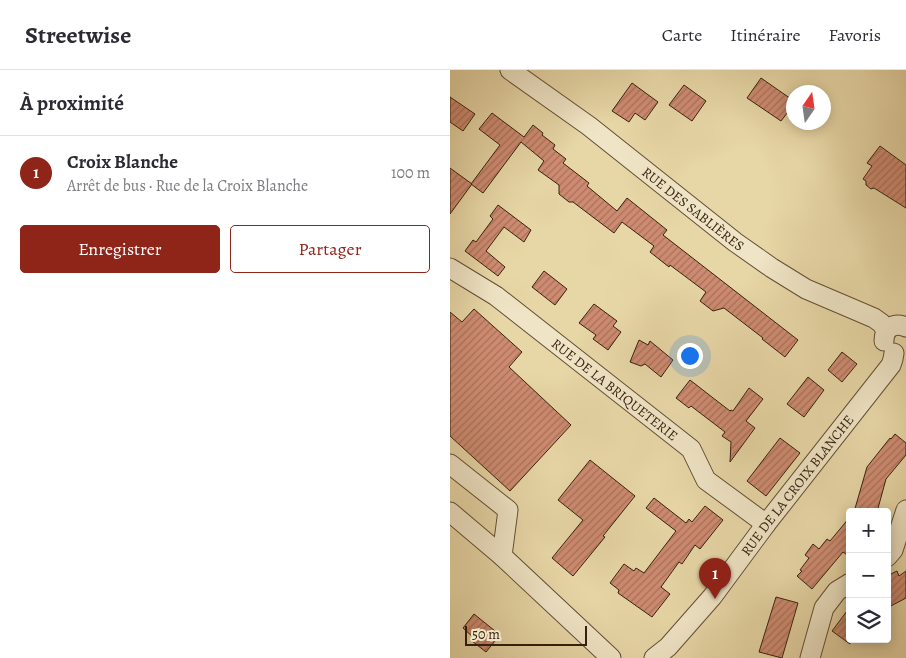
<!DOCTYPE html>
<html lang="fr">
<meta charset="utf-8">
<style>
:root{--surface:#fff;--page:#f7f7f7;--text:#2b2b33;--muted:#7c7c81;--line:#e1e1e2;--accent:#8f2418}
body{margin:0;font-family:Alegreya,serif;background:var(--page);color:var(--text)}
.controls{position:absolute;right:15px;bottom:15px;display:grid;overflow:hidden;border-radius:5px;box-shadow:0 2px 12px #0003}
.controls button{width:45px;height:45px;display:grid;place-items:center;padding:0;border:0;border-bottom:1px solid var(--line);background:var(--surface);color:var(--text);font:25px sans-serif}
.compass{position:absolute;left:336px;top:15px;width:45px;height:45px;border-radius:50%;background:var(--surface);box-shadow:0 2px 12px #0003;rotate:13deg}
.scale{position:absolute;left:15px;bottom:12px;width:122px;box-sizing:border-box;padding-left:5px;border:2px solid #37210e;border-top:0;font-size:14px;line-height:18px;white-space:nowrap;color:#37210e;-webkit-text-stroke:4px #efe4c5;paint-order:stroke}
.you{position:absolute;left:239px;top:285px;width:18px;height:18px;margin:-12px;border:4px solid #fff;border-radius:50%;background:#1a73e8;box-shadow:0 0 0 8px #1a73e833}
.badge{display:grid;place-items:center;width:32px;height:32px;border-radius:50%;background:var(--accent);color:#fff;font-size:16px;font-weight:700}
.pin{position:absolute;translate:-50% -41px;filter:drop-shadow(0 1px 2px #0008)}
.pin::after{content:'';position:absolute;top:26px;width:18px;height:15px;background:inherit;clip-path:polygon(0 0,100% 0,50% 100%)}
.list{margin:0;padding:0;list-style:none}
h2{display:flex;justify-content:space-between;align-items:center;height:65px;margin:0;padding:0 20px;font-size:21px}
h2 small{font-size:16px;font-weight:400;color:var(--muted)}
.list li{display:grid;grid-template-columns:32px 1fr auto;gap:15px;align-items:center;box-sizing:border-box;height:75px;padding:0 20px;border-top:1px solid var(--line)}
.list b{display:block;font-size:19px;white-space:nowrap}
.list p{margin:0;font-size:16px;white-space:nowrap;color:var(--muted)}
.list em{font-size:16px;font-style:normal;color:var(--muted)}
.actions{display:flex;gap:10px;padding:15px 20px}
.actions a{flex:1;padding:11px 0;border:1px solid var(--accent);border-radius:5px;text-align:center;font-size:18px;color:var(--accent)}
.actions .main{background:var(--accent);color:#fff}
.icon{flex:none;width:28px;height:28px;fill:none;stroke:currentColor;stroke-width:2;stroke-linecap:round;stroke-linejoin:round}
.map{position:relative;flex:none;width:456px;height:588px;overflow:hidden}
header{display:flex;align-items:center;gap:30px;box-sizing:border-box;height:70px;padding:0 25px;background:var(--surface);border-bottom:1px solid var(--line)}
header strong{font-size:24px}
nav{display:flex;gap:28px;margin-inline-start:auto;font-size:18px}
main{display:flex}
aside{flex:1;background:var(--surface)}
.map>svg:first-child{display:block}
</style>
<header>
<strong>Streetwise</strong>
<nav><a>Carte</a><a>Itinéraire</a><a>Favoris</a></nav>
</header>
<main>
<aside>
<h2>À proximité<small></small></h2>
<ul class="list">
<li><span class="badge">1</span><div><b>Croix Blanche</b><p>Arrêt de bus · Rue de la Croix Blanche</p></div><em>100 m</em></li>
</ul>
<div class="actions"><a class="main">Enregistrer</a><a>Partager</a></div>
</aside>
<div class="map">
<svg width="456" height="588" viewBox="0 0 456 588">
<defs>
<pattern id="building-hatch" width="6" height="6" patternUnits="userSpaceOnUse" patternTransform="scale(1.25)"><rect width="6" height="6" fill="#ce8b71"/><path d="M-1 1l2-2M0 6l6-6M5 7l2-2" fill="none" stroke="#a8715b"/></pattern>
</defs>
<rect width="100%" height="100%" fill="#e7d6a6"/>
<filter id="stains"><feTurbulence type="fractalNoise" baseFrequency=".004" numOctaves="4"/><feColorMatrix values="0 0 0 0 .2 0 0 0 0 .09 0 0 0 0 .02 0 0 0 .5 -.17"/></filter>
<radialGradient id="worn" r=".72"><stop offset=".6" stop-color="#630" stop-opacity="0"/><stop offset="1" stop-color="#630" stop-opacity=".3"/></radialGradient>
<g fill="url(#building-hatch)" stroke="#37210e">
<path d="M 311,8 L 344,31 L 344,34 L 331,51 L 297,28 Z"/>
<path d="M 182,13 L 208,32 L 195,50 L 185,43 L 179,52 L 162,41 Z"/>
<path d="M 234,15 L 256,31 L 242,51 L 219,35 Z"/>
<path d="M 0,27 L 25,44 L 13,61 L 0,52 Z"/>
<path d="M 42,43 L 74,67 L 83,55 L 93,63 L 92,65 L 105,75 L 103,79 L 116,89 L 113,93 L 139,113 L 137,116 L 167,141 L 177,128 L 217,160 L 213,165 L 348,270 L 335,287 L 312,269 L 313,268 L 274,238 L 263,241 L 250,231 L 256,222 L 220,195 L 219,197 L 200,182 L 204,176 L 172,152 L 164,163 L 123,132 L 119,132 L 109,124 L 109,115 L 88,100 L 94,91 L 71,72 L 33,123 L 21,114 L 50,75 L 29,59 Z"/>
<path d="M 430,76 L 456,95 L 456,138 L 424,118 L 421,119 L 416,115 L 416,111 L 413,109 L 422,96 L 417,93 Z"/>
<path d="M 0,98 L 22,114 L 0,144 Z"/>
<path d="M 48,135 L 81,160 L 74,172 L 54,157 L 36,181 L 55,197 L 48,206 L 15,181 L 23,170 L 26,172 L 43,149 L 40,146 Z"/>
<path d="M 94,201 L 117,219 L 105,235 L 82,217 Z"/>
<path d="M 144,234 L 167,251 L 163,256 L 171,262 L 158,280 L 143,269 L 146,265 L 129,253 Z"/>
<path d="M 24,239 L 72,282 L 59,297 L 121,355 L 60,421 L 0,366 L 0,242 L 12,252 Z"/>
<path d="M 189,270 L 198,275 L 200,271 L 223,290 L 211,307 L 195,294 L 191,296 L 180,292 Z"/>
<path d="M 392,282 L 407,294 L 392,312 L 378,300 Z"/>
<path d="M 358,307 L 374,320 L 354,347 L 337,334 Z"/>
<path d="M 240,310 L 280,341 L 281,340 L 283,341 L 299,318 L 313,329 L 296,351 L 305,358 L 280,392 L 281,372 L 272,366 L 275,362 L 241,336 L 239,338 L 226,328 Z"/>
<path d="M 445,364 L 456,373 L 456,385 L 436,409 L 427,442 L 404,442 L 417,397 L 440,368 L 441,369 Z"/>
<path d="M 330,368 L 350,383 L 316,426 L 297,411 Z"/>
<path d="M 140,390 L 185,426 L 153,466 L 155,467 L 123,506 L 102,488 L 133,450 L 108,430 Z"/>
<path d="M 204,428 L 236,453 L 239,449 L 242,452 L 255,436 L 273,450 L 250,479 L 245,475 L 232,494 L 229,492 L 211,517 L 220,524 L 202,547 L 168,523 L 169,520 L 160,513 L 174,494 L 184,501 L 186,498 L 194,503 L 226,461 L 196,438 Z"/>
<path d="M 400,447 L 400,487 L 393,482 L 362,519 L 347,506 L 352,501 L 350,500 L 359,488 L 355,485 L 363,474 L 369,479 L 377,469 L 380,471 Z"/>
<path d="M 447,501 L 449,506 L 456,501 L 456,528 L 437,538 L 437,506 Z"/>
<path d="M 326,527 L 348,533 L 332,588 L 309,582 Z"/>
<path d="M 400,537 L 400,574 L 382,561 Z"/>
<path d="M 24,544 L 50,565 L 36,582 L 22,571 L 24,568 L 13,558 Z"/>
</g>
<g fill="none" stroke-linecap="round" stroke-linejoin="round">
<g stroke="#634e34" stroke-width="21">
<g id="minor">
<path id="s1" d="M 60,0 L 139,56 L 285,172 L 322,198 L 356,219 L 424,248 L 431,253 L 436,260"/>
<path id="s2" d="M 0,198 L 46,226 L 241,379 L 256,410 L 316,454"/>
<path d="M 434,271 C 434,258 444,252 456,257"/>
<path d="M 0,394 L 58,440 L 52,486"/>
<path d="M 0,442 L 52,486 L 161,588"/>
<path d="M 437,487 L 443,480 L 456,440"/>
<path id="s3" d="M 204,588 L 218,577 L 262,527 L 316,454 L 441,295 L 443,289 L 444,283"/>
<path d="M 360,588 L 374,538 L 387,521 L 400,513"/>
</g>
</g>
<use href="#minor" stroke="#efe4c5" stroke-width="19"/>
</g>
<g text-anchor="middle" stroke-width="4" stroke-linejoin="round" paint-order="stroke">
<g font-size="14" fill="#37210e" stroke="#efe4c5">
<text dy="5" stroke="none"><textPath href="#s1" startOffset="230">RUE DES SABLIÈRES</textPath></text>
<text dy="5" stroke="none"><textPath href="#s2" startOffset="205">RUE DE LA BRIQUETERIE</textPath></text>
<text dy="5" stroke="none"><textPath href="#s3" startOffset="225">RUE DE LA CROIX BLANCHE</textPath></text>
</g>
</g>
<rect width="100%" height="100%" filter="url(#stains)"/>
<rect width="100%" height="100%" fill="url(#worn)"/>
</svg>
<div class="controls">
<button>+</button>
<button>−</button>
<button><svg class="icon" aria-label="layers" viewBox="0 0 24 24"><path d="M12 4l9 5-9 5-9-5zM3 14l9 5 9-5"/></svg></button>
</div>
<svg class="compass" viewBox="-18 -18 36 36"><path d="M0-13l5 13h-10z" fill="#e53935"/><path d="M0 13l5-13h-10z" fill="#7c7c81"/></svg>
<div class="scale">50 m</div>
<div class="you"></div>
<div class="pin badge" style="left:265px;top:529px">1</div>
</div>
</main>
